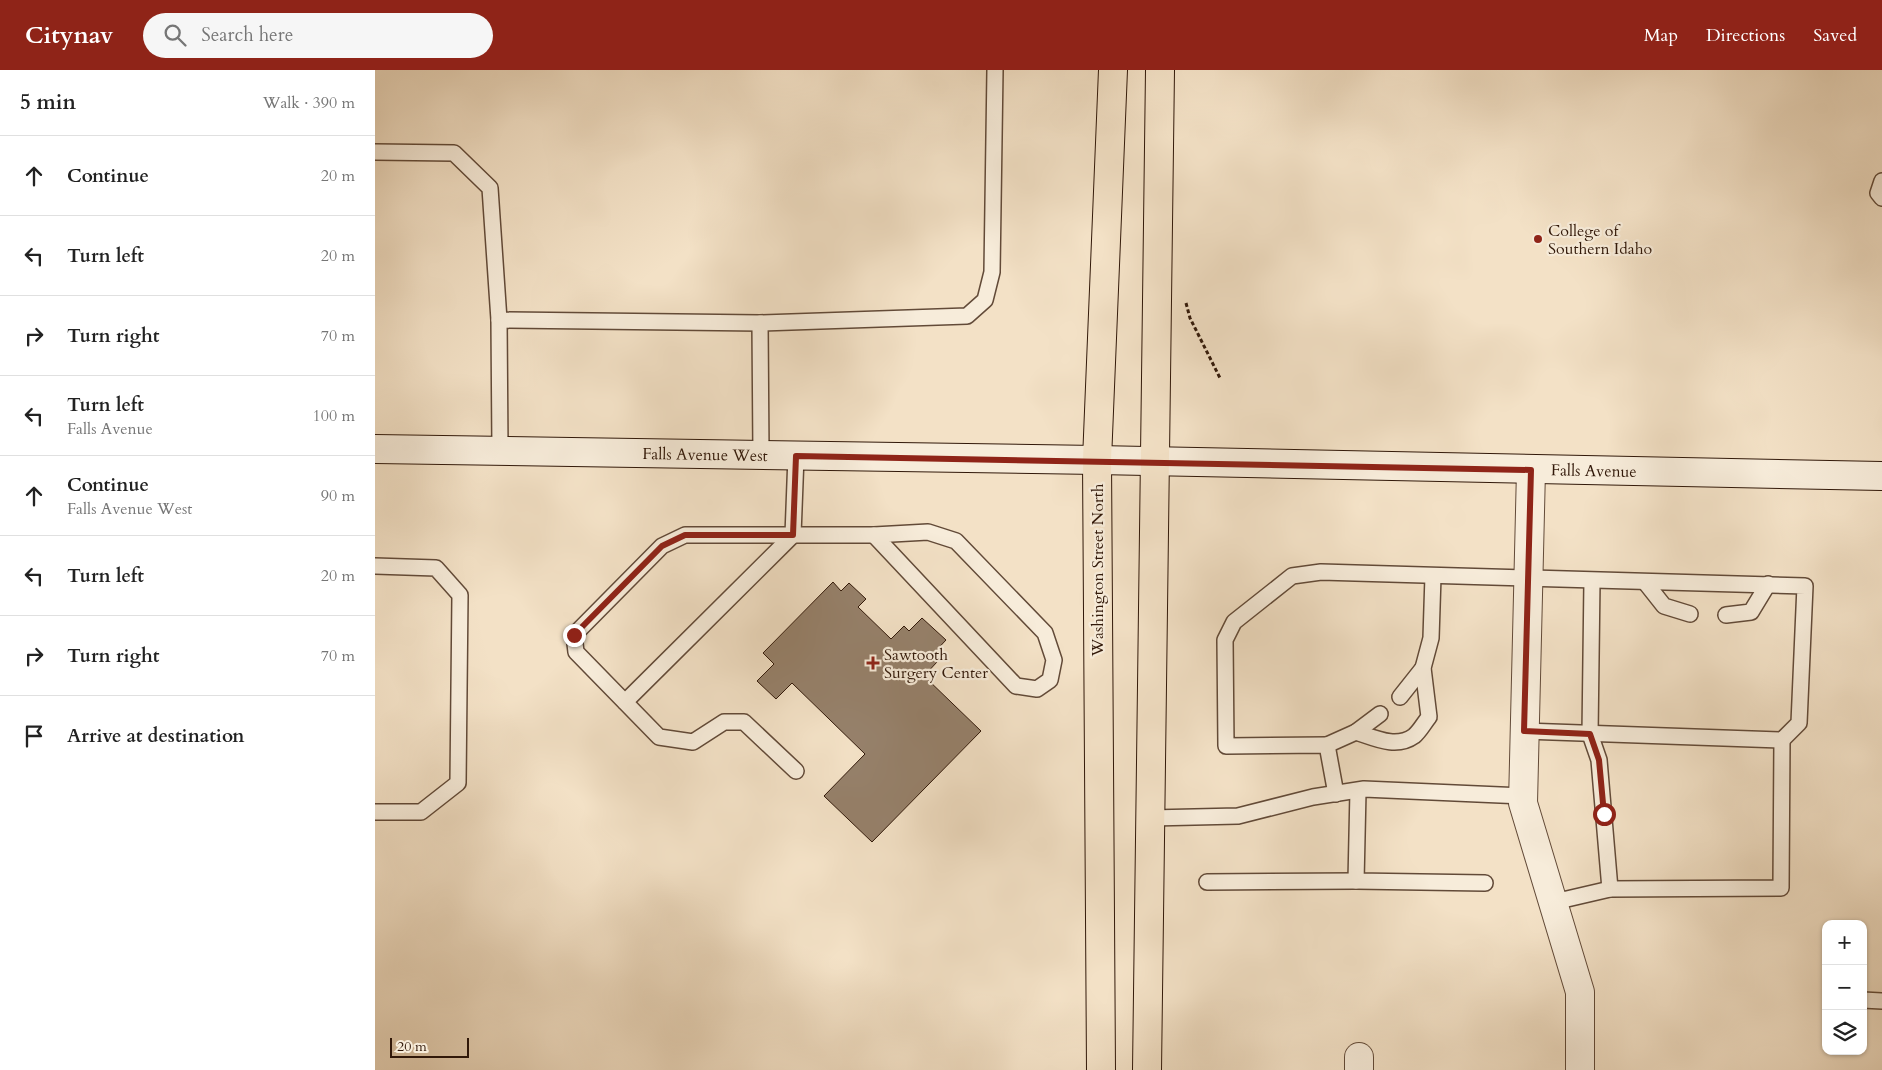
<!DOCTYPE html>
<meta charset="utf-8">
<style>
:root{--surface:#fff;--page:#f6f6f6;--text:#222;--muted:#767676;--line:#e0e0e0;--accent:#8f2418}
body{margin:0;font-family:Cardo,serif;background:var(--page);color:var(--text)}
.controls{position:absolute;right:15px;bottom:15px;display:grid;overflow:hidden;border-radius:10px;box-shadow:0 1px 4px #0004}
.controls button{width:45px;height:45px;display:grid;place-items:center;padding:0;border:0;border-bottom:1px solid var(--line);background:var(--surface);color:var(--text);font:25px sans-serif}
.scale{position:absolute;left:15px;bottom:12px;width:79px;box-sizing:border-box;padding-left:5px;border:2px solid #311809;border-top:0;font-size:14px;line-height:18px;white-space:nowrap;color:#311809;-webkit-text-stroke:4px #f7ecda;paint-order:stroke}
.stop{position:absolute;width:15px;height:15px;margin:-11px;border:4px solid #8f2418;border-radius:50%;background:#fff}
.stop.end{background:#8f2418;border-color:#fff;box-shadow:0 1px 5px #0008}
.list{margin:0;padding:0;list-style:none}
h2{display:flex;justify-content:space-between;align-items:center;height:65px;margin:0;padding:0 20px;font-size:21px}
h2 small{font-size:16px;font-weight:400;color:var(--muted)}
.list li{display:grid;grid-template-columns:32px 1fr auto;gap:15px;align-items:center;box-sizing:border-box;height:80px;padding:0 20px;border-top:1px solid var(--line)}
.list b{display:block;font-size:19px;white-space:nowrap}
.list p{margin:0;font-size:16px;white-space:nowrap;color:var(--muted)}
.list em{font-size:16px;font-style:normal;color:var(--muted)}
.icon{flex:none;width:28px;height:28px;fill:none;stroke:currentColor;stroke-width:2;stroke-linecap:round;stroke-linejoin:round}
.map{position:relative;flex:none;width:1507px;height:1000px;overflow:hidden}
header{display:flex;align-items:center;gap:30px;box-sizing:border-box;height:70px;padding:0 25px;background:var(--accent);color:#fff}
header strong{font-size:24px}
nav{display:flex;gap:28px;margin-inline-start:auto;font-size:18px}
.search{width:350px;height:45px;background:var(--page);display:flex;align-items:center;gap:12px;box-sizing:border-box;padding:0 18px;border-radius:28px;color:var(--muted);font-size:19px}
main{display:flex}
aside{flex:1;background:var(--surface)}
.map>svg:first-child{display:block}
</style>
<header>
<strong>Citynav</strong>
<div class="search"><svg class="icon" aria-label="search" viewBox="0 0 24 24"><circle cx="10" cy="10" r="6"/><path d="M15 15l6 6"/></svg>Search here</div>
<nav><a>Map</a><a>Directions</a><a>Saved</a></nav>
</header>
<main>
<aside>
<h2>5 min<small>Walk · 390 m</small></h2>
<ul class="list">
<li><svg class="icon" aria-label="ahead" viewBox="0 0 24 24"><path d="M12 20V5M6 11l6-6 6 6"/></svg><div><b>Continue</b></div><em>20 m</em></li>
<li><svg class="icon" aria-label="left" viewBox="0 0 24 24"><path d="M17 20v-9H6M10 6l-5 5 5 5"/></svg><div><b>Turn left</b></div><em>20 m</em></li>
<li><svg class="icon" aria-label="right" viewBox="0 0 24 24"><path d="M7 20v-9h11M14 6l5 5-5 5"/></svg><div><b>Turn right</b></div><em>70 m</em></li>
<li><svg class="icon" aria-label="left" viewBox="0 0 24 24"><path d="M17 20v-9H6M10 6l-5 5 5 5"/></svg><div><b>Turn left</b><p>Falls Avenue</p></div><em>100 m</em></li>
<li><svg class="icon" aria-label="ahead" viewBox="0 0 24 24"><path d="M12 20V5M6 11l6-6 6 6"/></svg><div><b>Continue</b><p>Falls Avenue West</p></div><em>90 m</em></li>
<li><svg class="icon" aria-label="left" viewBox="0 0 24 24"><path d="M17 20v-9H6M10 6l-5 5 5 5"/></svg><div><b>Turn left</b></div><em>20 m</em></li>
<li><svg class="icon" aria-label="right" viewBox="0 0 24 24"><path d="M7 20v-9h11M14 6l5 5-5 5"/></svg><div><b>Turn right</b></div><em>70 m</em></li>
<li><svg class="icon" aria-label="arrive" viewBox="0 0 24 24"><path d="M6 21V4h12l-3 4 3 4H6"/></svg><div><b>Arrive at destination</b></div></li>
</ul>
</aside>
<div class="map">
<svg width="1507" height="1000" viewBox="0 0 1507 1000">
<rect width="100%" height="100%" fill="#f3e1c6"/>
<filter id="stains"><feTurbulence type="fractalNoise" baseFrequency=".004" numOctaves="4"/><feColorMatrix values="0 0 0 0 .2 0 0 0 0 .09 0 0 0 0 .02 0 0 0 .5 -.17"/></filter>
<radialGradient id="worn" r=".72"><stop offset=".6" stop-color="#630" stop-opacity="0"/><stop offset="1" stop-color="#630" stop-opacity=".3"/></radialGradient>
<path fill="#96816b" stroke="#311809" d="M 458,512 L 466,521 L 474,513 L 491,529 L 483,537 L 516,569 L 529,556 L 534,561 L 547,548 L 571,570 L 556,586 L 562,592 L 549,606 L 606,661 L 497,772 L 449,726 L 490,684 L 417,613 L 401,629 L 382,611 L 399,594 L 388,583 Z"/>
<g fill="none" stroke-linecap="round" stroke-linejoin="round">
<g stroke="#624a38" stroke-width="18">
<g id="lane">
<path d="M 0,82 L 79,83 L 115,118 L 124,250 L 385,253 L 592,246 L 610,230 L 617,202 L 620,0"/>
<path d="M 1507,111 L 1503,123 L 1507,128"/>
<path d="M 124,250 L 125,380"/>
<path d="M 385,253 L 386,385"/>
<path d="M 553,462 L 581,471 L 670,563 L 679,590 L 675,610 L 662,619 L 641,616 L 499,465 Z"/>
<path d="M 0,496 L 61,498 L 85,525 L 83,713 L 46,742 L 0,742"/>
<path d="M 1217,511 L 1215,664 L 1224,690 L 1235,819 L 1406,818 L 1407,670"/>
<path d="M 1270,512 L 1289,536 L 1315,544"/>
<path d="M 1351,545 L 1376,542 L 1393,514"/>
<path d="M 1025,627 L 1048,598"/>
<path d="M 250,632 L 418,465 L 421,386"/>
<path d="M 981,662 C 1000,668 1021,679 1039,666 C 1045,661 1049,653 1054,647 L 1048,598 L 1056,568 L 1058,506"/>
<path d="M 952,675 L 981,662 L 1005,644"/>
<path d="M 421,701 L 369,652 L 349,652 L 318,672 L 284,667 L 201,582 L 199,565 L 287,476 L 310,465 L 499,465"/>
<path d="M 983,721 L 981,811 L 1110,813"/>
<path d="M 961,724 L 952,675 L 851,676 L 850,570 L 859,552 L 917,506 L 946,502 L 1430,516 L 1424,653 L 1407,670 L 1149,661"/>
<path d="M 776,748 L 863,746 L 938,727 L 989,719 L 1148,726"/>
<path d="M 832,812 L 981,811"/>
<path d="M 1179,832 L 1235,819"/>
<path d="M 1488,930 L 1507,931"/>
</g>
</g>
<g stroke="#624a38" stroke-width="30">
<g id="street">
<path d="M 1156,400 L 1148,733 L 1205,922 L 1205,1000"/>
<path d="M 984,1000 L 984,987"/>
</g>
</g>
<g stroke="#311809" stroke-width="30">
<g id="secondary">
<path id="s1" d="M 0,379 L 722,390 L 1507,406"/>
</g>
</g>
<g stroke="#311809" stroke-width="30">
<g id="primary">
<path d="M 726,1000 L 722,390 L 738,0"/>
<path d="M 772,1000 L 785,0"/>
</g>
</g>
<path stroke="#311809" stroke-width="3" stroke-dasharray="4 2.5" stroke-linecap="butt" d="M 811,233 L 815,248 L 845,308"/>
<use href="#lane" stroke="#f7ecda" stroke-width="15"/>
<use href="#street" stroke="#f7ecda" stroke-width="28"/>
<use href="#secondary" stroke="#f7ecda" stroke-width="28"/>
<use href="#primary" stroke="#f3e1c6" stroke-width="28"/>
</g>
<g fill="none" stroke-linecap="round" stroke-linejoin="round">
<path stroke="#8f2418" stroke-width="6" d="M 199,565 L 287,476 L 310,465 L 418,465 L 421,386 L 1156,400 L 1149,661 L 1215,664 L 1224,690 L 1229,744"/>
</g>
<g fill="#8f2418" stroke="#f7ecda" stroke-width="2">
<circle cx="1163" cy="169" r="5"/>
<path d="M495.5 585.5h5v5h5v5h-5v5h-5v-5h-5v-5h5z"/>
</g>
<g text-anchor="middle" stroke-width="4.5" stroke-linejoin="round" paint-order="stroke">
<g font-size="16" fill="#311809" stroke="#f7ecda" text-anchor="start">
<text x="1173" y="166">College of<tspan x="1173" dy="18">Southern Idaho</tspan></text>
<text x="509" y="590">Sawtooth<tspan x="509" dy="18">Surgery Center</tspan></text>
</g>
<g font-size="16" fill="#311809" stroke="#f7ecda">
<text dy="6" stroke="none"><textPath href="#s1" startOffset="330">Falls Avenue West</textPath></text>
<text dy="6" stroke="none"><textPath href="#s1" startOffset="1219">Falls Avenue</textPath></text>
<text transform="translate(722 500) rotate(-90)" y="6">Washington Street North</text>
</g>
</g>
<rect width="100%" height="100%" filter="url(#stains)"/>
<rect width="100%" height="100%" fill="url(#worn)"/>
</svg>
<div class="controls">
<button>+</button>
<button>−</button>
<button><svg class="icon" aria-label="layers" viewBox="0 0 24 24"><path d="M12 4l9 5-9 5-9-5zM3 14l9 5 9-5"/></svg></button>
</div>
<div class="scale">20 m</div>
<div class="stop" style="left:1229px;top:744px"></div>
<div class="stop end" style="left:199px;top:565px"></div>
</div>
</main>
